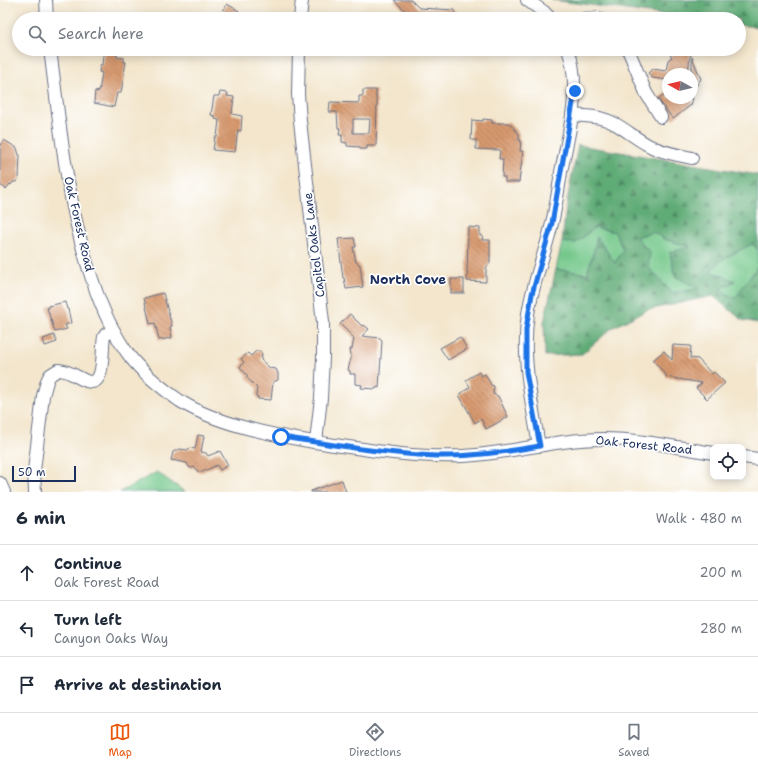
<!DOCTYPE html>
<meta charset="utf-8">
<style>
:root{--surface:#fff;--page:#f2f2f3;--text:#1f2937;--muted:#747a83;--line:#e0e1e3;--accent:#ea580c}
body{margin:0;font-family:"Shantell Sans",sans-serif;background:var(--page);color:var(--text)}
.controls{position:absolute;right:12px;bottom:12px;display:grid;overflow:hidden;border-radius:8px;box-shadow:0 2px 10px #0003}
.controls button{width:36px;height:36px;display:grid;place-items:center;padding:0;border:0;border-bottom:1px solid var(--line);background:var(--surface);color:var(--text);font:20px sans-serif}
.compass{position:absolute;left:662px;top:68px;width:36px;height:36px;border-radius:50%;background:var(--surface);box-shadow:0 2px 10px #0003;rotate:278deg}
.scale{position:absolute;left:12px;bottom:10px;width:64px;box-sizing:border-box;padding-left:4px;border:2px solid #1b2f5e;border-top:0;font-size:11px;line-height:14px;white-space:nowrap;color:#1b2f5e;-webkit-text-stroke:3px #fff;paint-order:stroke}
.stop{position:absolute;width:12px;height:12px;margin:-9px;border:3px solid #1a73e8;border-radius:50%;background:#fff}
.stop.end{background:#1a73e8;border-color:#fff;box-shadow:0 1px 4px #0008}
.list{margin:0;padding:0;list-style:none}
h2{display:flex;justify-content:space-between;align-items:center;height:52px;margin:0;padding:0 16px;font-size:17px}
h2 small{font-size:13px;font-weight:400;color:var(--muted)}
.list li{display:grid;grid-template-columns:26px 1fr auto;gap:12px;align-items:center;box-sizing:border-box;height:56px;padding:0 16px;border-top:1px solid var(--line)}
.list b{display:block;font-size:15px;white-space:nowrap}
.list p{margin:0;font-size:13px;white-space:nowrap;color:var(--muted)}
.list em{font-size:13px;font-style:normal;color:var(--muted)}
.icon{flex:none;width:22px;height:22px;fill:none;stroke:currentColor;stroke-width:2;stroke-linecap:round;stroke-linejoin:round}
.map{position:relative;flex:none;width:758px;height:492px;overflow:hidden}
.search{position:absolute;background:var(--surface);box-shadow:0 2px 10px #0003;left:12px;right:12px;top:12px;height:44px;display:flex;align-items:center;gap:10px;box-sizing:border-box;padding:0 14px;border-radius:22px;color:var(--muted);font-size:15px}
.sheet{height:220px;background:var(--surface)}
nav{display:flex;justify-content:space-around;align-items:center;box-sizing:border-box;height:56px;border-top:1px solid var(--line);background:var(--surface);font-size:11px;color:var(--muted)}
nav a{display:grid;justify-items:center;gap:2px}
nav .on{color:var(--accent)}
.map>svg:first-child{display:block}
</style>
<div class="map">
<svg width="758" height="492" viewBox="0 0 758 492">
<defs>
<pattern id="forest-firs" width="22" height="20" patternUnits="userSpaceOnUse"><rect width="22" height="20" fill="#60ac77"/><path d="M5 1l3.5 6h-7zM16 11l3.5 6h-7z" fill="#4e8c65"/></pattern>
<pattern id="building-back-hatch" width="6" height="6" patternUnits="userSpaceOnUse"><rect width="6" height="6" fill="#d7996e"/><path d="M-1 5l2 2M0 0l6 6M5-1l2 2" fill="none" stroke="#ae7d5e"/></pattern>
</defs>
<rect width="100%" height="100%" fill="#fff"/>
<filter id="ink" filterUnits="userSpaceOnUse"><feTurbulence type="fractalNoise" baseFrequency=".025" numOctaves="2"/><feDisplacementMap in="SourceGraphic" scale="8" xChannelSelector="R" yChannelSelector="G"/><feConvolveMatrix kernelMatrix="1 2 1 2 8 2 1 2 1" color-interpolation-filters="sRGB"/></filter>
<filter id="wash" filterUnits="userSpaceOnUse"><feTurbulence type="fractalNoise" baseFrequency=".012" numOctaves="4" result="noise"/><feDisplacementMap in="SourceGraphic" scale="16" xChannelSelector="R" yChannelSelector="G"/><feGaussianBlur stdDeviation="0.9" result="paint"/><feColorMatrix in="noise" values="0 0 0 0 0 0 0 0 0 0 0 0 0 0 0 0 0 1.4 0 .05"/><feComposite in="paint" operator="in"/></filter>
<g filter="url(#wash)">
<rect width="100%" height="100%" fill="#f3e6cd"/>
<g fill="#75c88b" stroke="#487c74">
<path d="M 595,227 L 615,232 L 623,250 L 615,263 L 597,237 L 594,250 L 587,274 L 556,269 L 562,242 L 576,243 Z"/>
<path d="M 653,232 L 664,239 L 691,247 L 670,253 L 675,276 L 699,289 L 672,293 L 648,267 L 650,253 L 636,237 Z"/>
<path d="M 752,244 L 758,250 L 758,266 L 735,298 L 719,290 L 735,281 L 710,271 L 723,259 Z"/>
<path d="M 157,472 L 185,492 L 120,492 Z"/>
</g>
<g fill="url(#forest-firs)" stroke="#3e6e6a" fill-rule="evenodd">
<path d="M 552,0 L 758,0 L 758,27 L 739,25 L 739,19 L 695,19 Z"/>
<path d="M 578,145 L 758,175 L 758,250 L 752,244 L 723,259 L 710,271 L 735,281 L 719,290 L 735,298 L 758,266 L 758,323 L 742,320 L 713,296 L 647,310 L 612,328 L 582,354 L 545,356 L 544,322 L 556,269 L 587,274 L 594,250 L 597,237 L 615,263 L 623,250 L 615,232 L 595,227 L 576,243 L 562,242 L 566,206 ZM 653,232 L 664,239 L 690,247 L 670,252 L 675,276 L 699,289 L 672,293 L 648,267 L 650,253 L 636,237 Z"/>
</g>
<g id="blocks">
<g fill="url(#building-back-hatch)" fill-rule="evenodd">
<path d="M 394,0 L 411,0 L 419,8 L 455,10 L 455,19 L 414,19 Z"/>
<path d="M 227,4 L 239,11 L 235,19 L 224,19 L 220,16 Z"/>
<path d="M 666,49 L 699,49 L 690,56 L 688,74 L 668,74 L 668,80 L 652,78 L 648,73 L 653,69 L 666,71 L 668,60 L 672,57 Z"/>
<path d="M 106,51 L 117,53 L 117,57 L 124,58 L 124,62 L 126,62 L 121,93 L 117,93 L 114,107 L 94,103 L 95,91 L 99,92 L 102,73 L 99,72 L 100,65 L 102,65 L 103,55 L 105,55 Z"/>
<path d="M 692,57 L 701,79 L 692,92 Z"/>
<path d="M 363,90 L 376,90 L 376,100 L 377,101 L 376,146 L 367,146 L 367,149 L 360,149 L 360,147 L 347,146 L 347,143 L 342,142 L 342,135 L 339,135 L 340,128 L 338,128 L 337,112 L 329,112 L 330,102 L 359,103 L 359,96 L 363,96 ZM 353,119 L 370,119 L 369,133 L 353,133 Z"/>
<path d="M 668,91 L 668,98 L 693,98 L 691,105 L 673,119 L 658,99 Z"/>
<path d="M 220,92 L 228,93 L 227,96 L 234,97 L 232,114 L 242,116 L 241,131 L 238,130 L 235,152 L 213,150 L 215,137 L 217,137 L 219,120 L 215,119 L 215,116 L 211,115 L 214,96 L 219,96 Z"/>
<path d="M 483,119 L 492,120 L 492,123 L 509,123 L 519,134 L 519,140 L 521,140 L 520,151 L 523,151 L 519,182 L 505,182 L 505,177 L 502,177 L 503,159 L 499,159 L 500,150 L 476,149 L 476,140 L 471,140 L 472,120 L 483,121 Z"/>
<path d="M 4,140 L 17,148 L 19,155 L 20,155 L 19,178 L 16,182 L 13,182 L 11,185 L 10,184 L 6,189 L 0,185 L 0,145 Z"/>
<path d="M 468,227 L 480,228 L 480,236 L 483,236 L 482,240 L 490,240 L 490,263 L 486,268 L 486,282 L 467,281 Z"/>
<path d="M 354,238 L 356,247 L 353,247 L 356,262 L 360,265 L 363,287 L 346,289 L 344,278 L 343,278 L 338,239 Z"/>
<rect x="451" y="279" width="13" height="14"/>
<path d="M 163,293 L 172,326 L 170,327 L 172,338 L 159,340 L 155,323 L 150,324 L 144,298 Z"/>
<path d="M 65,302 L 67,309 L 68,309 L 71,323 L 65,325 L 67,329 L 55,332 L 47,308 L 49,308 L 48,306 Z"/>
<path d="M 350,314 L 362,326 L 364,325 L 369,329 L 362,336 L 380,338 L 382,340 L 379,388 L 377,387 L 376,389 L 361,388 L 362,385 L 355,384 L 355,374 L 350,374 L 350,371 L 348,370 L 351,358 L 350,349 L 352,349 L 354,338 L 340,324 Z"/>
<path d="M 54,335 L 57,342 L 45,346 L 43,339 Z"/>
<path d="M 460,337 L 467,349 L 448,360 L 440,348 Z"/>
<path d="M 673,345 L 691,346 L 690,358 L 698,359 L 712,374 L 714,372 L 725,383 L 707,399 L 696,388 L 702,383 L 666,377 L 666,375 L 653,360 L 664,351 L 672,360 Z"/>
<path d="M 256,351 L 260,351 L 262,354 L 261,360 L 270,368 L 276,369 L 278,373 L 278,380 L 273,382 L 271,400 L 258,399 L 258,397 L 256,396 L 257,388 L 246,377 L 248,376 L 240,367 L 244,362 L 241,359 L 248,353 L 251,356 Z"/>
<path d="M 479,372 L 481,376 L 485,374 L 491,385 L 494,386 L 493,394 L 498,396 L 508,417 L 486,429 L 481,419 L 475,423 L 459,395 L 470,387 L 466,380 Z"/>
<path d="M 198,435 L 204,436 L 201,452 L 206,453 L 208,456 L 220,451 L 228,465 L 220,470 L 217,465 L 202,472 L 197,471 L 195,467 L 192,468 L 189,467 L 187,463 L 171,460 L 173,452 L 179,449 L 187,450 L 190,448 L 195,449 Z"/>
<path d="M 342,480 L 346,492 L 311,492 L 311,491 Z"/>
</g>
</g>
</g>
<g filter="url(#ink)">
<use href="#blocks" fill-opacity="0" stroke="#676f85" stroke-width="1"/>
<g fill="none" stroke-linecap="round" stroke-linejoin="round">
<g stroke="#676f85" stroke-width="14">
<g id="minor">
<path d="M 46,0 L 47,19"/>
<path d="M 527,0 L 544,12 L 551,19"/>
<path d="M 300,19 L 302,0"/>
<path d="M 584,19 L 599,18 L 601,19"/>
<path d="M 50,49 C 60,126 67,205 92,279 C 101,307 113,334 131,358 C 144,374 163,389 180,401 C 216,424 272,435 314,442 C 363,449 412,458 462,456 C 509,454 555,439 602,439 C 639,439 676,447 713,453"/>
<path d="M 299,49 L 298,94 L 300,121 L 323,322 L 323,357 L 321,398 L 316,442"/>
<path d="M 628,49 L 646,93 L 661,117"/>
<path d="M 572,115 C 581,116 591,116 600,118 C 618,122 631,136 648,145 C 661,152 677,155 692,158"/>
<path d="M 539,446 C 532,402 521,359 528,314 C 532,287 542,261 549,235 C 555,214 558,193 561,172 C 569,132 582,89 568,49"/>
<path d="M 743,457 L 758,459"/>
<path d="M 0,483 L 4,492"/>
<path d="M 35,492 L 34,471 L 43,396 L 47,381 L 50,375 L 58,370 C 68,370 75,376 84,380 C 107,392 101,348 104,337 L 106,334 L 114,331"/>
</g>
</g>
<use href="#minor" stroke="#fff" stroke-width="12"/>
</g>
</g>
<g fill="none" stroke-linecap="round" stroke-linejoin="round" filter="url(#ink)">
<path stroke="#1a73e8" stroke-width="5" d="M 281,437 C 332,444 384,454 436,456 C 471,457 505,452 540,446 L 526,372 L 526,329 L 532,294 L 552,223 L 575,91"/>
</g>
<g text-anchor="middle" stroke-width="3.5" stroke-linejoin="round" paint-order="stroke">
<g font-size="12" fill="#1b2f5e" stroke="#fff">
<text transform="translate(79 224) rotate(77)" y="4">Oak Forest Road</text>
<text transform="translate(314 245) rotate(-97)" y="4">Capitol Oaks Lane</text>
<text transform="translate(644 445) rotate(6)" y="4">Oak Forest Road</text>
</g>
<g font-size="13" font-weight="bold" fill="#1b2f5e" stroke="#fff">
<text x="408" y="284">North Cove</text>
</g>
</g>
</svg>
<div class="controls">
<button><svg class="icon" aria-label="locate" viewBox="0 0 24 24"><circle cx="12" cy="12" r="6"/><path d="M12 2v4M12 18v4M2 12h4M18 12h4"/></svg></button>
</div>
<svg class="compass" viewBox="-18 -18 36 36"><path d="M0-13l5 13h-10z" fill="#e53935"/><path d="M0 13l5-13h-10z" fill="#747a83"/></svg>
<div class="scale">50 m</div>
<div class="stop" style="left:281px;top:437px"></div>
<div class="stop end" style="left:575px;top:91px"></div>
<div class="search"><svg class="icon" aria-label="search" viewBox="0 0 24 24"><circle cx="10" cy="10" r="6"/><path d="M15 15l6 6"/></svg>Search here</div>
</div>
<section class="sheet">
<h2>6 min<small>Walk · 480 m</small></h2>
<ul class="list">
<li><svg class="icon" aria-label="ahead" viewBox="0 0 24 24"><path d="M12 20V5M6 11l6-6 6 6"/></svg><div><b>Continue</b><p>Oak Forest Road</p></div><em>200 m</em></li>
<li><svg class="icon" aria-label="left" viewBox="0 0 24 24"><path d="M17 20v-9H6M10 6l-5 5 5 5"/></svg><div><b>Turn left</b><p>Canyon Oaks Way</p></div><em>280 m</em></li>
<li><svg class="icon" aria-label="arrive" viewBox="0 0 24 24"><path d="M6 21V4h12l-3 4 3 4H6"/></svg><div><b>Arrive at destination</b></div></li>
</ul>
</section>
<nav>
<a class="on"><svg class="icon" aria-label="map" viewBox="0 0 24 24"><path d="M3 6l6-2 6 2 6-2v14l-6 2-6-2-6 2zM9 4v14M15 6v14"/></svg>Map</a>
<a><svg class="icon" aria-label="directions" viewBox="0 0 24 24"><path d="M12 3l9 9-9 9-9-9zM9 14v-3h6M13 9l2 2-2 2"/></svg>Directions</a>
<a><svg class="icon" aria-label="saved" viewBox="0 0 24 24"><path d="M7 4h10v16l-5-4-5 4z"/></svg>Saved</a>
</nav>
